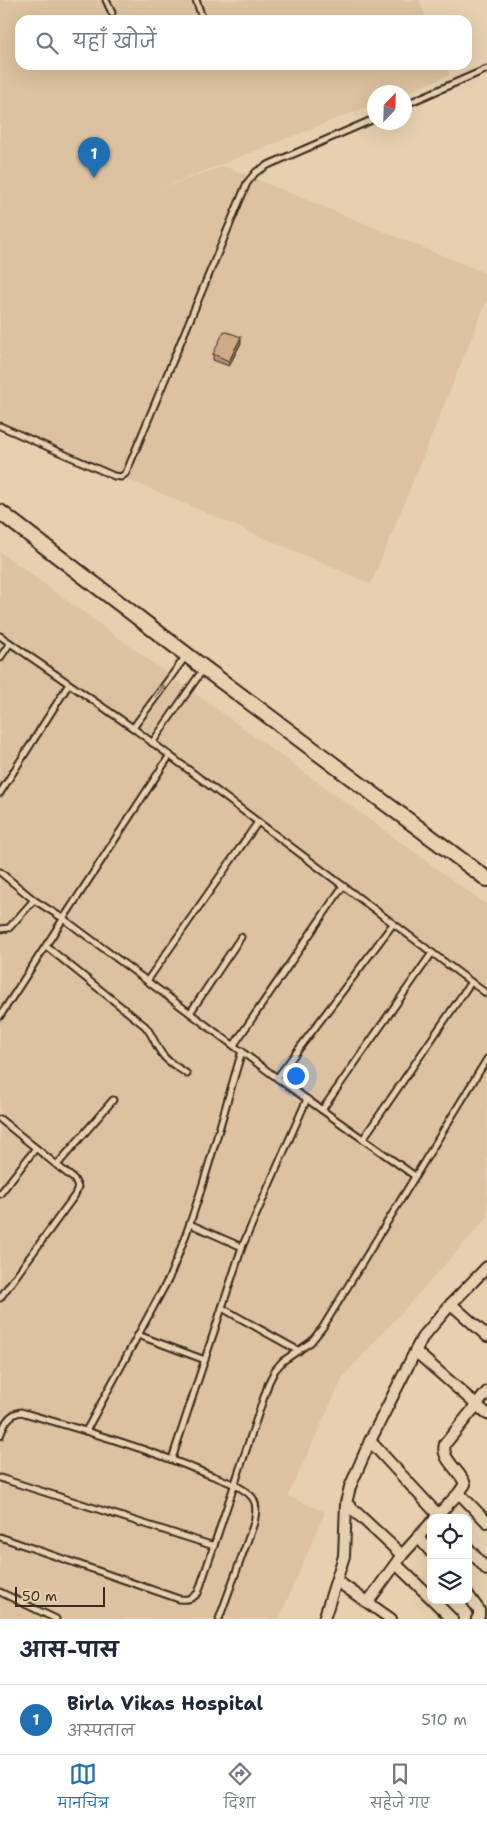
<!DOCTYPE html>
<html lang="hi">
<meta charset="utf-8">
<style>
:root{--surface:#fff;--page:#f6f6f7;--text:#1f2937;--muted:#747a83;--line:#e0e1e3;--accent:#1f6fb2}
body{margin:0;font-family:"Shantell Sans","Playpen Sans Deva",sans-serif;background:var(--page);color:var(--text)}
.controls{position:absolute;right:15px;bottom:15px;display:grid;overflow:hidden;border-radius:10px;box-shadow:0 5px 20px #0002}
.controls button{width:45px;height:45px;display:grid;place-items:center;padding:0;border:0;border-bottom:1px solid var(--line);background:var(--surface);color:var(--text);font:25px sans-serif}
.compass{position:absolute;left:367px;top:85px;width:45px;height:45px;border-radius:50%;background:var(--surface);box-shadow:0 5px 20px #0002;rotate:23deg}
.scale{position:absolute;left:15px;bottom:12px;width:90px;box-sizing:border-box;padding-left:5px;border:2px solid #3b2a1e;border-top:0;font-size:14px;line-height:18px;white-space:nowrap;color:#3b2a1e;-webkit-text-stroke:4px #e6d0af;paint-order:stroke}
.you{position:absolute;left:295px;top:1075px;width:18px;height:18px;margin:-12px;border:4px solid #fff;border-radius:50%;background:#1a73e8;box-shadow:0 0 0 8px #1a73e833}
.badge{display:grid;place-items:center;width:32px;height:32px;border-radius:50%;background:var(--accent);color:#fff;font-size:16px;font-weight:700}
.pin{position:absolute;translate:-50% -41px;filter:drop-shadow(0 1px 2px #0008)}
.pin::after{content:'';position:absolute;top:26px;width:18px;height:15px;background:inherit;clip-path:polygon(0 0,100% 0,50% 100%)}
.list{margin:0;padding:0;list-style:none}
h2{display:flex;justify-content:space-between;align-items:center;height:65px;margin:0;padding:0 20px;font-size:21px}
h2 small{font-size:16px;font-weight:400;color:var(--muted)}
.list li{display:grid;grid-template-columns:32px 1fr auto;gap:15px;align-items:center;box-sizing:border-box;height:70px;padding:0 20px;border-top:1px solid var(--line)}
.list b{display:block;font-size:19px;white-space:nowrap}
.list p{margin:0;font-size:16px;white-space:nowrap;color:var(--muted)}
.list em{font-size:16px;font-style:normal;color:var(--muted)}
.icon{flex:none;width:28px;height:28px;fill:none;stroke:currentColor;stroke-width:2;stroke-linecap:round;stroke-linejoin:round}
.map{position:relative;flex:none;width:487px;height:1619px;overflow:hidden}
.search{position:absolute;background:var(--surface);box-shadow:0 5px 20px #0002;left:15px;right:15px;top:15px;height:55px;display:flex;align-items:center;gap:12px;box-sizing:border-box;padding:0 18px;border-radius:15px;color:var(--muted);font-size:19px}
.sheet{height:135px;background:var(--surface)}
nav{display:flex;justify-content:space-around;align-items:center;box-sizing:border-box;height:70px;border-top:1px solid var(--line);background:var(--surface);font-size:14px;color:var(--muted)}
nav a{display:grid;justify-items:center;gap:2px}
nav .on{color:var(--accent)}
.map>svg:first-child{display:block}
</style>
<div class="map">
<svg width="487" height="1619" viewBox="0 0 487 1619">
<rect width="100%" height="100%" fill="#e6d0af"/>
<filter id="ink" filterUnits="userSpaceOnUse"><feTurbulence type="fractalNoise" baseFrequency=".02" numOctaves="2"/><feDisplacementMap in="SourceGraphic" scale="10" xChannelSelector="R" yChannelSelector="G"/><feConvolveMatrix kernelMatrix="1 2 1 2 8 2 1 2 1" color-interpolation-filters="sRGB"/></filter>
<g filter="url(#ink)">
<g fill="#dcc2a0">
<path d="M 0,0 L 419,0 L 427,20 L 20,20 L 20,65 L 446,65 L 450,75 L 405,93 L 374,92 L 374,104 L 154,191 L 224,166 L 487,274 L 487,300 L 371,584 L 0,424 Z"/>
<path d="M 0,552 L 487,905 L 487,1218 L 343,1377 L 288,1496 L 325,1512 L 279,1619 L 0,1619 Z"/>
</g>
<g fill="none" stroke-linecap="round" stroke-linejoin="round">
<g stroke="#3b2a1e" stroke-width="9">
<g id="lane">
<path d="M 106,0 L 112,13"/>
<path d="M 196,0 L 203,20"/>
<path d="M 404,105 L 487,69"/>
<path d="M 0,426 L 114,476 L 121,477 L 126,473 L 247,183 L 256,172 L 268,165 L 374,119"/>
<path d="M 0,636 L 133,728 L 487,994"/>
<path d="M 0,658 L 10,643"/>
<path d="M 133,728 L 186,656"/>
<path d="M 152,743 L 204,668"/>
<path d="M 0,793 L 69,684"/>
<path d="M 0,872 L 34,900 L 64,919 L 277,1078 L 415,1176"/>
<path d="M 0,929 L 9,928 L 34,900"/>
<path d="M 46,946 L 145,1026 C 153,1035 155,1045 162,1054 C 167,1062 179,1068 187,1074"/>
<path d="M 147,981 L 258,822"/>
<path d="M 190,1013 L 241,937"/>
<path d="M 0,1016 L 170,755"/>
<path d="M 234,1045 L 343,886"/>
<path d="M 277,1078 L 393,924"/>
<path d="M 322,1110 L 432,953"/>
<path d="M 0,1119 L 74,1179 L 78,1187 L 75,1195 L 0,1298"/>
<path d="M 363,1139 L 471,982"/>
<path d="M 57,1165 L 113,1100"/>
<path d="M 0,1194 L 36,1148"/>
<path d="M 190,1224 L 242,1247"/>
<path d="M 222,1308 L 299,1351"/>
<path d="M 138,1335 L 205,1360"/>
<path d="M 86,1431 L 169,1278 C 200,1205 219,1127 242,1051"/>
<path d="M 0,1436 C 4,1425 8,1414 21,1412 C 83,1430 146,1448 205,1473 C 220,1479 238,1484 250,1495 C 258,1502 256,1513 254,1523 L 219,1619"/>
<path d="M 172,1459 L 242,1247 L 307,1099"/>
<path d="M 0,1478 L 214,1546"/>
<path d="M 0,1537 L 179,1599 C 188,1600 192,1599 198,1593 L 269,1382 L 275,1370 L 283,1361 L 311,1342 L 323,1327 L 487,1059"/>
<path d="M 0,1592 L 56,1619"/>
</g>
</g>
<g stroke="#3b2a1e" stroke-width="14">
<g id="street">
<path d="M 451,1304 L 487,1336"/>
<path d="M 415,1351 L 487,1414"/>
<path d="M 370,1441 L 441,1518"/>
<path d="M 459,1493 L 487,1522"/>
<path d="M 346,1503 L 402,1555"/>
<path d="M 435,1518 L 459,1493 L 465,1484 C 460,1470 440,1459 445,1444 L 487,1392"/>
<path d="M 418,1537 L 431,1552"/>
<path d="M 468,1548 L 487,1570"/>
<path d="M 396,1564 L 431,1598"/>
<path d="M 337,1581 L 391,1619"/>
<path d="M 468,1595 L 479,1610 L 479,1616 L 477,1619"/>
<path d="M 433,1600 L 452,1619"/>
<path d="M 368,1602 L 402,1555 L 431,1523"/>
<path d="M 324,1619 L 344,1556 L 346,1503 L 350,1487 L 370,1441 L 422,1338 L 451,1304 L 487,1267"/>
</g>
</g>
<g stroke="#3b2a1e" stroke-width="18">
<path id="secondary" d="M 0,512 L 204,668 L 487,879"/>
</g>
<use href="#lane" stroke="#e6d0af" stroke-width="5"/>
<use href="#street" stroke="#e6d0af" stroke-width="10"/>
<use href="#secondary" stroke="#e6d0af" stroke-width="14"/>
</g>
<path fill="#b29273" stroke="#3b2a1e" d="M 241,343 L 229,366 L 213,360 L 213,354 Z"/>
<path fill="#91775e" stroke="#3b2a1e" d="M 241,337 L 241,343 L 229,366 L 229,361 Z"/>
<path fill="#cfaa86" stroke="#3b2a1e" d="M 224,331 L 241,337 L 229,361 L 213,354 Z"/>
<defs><path id="oneway-shaft" d="M-6 0H5M1.5-3L5.5 0L1.5 3" fill="none" stroke-width="1.6" stroke-linecap="round" stroke-linejoin="round" transform="scale(1.25)"/></defs>
<use stroke="#907d66" href="#oneway-shaft" transform="translate(160 691) rotate(-54)"/>
</g>
</svg>
<div class="controls">
<button><svg class="icon" aria-label="locate" viewBox="0 0 24 24"><circle cx="12" cy="12" r="6"/><path d="M12 2v4M12 18v4M2 12h4M18 12h4"/></svg></button>
<button><svg class="icon" aria-label="layers" viewBox="0 0 24 24"><path d="M12 4l9 5-9 5-9-5zM3 14l9 5 9-5"/></svg></button>
</div>
<svg class="compass" viewBox="-18 -18 36 36"><path d="M0-13l5 13h-10z" fill="#e53935"/><path d="M0 13l5-13h-10z" fill="#747a83"/></svg>
<div class="scale">50 m</div>
<div class="you"></div>
<div class="pin badge" style="left:94px;top:178px">1</div>
<div class="search"><svg class="icon" aria-label="search" viewBox="0 0 24 24"><circle cx="10" cy="10" r="6"/><path d="M15 15l6 6"/></svg>यहाँ खोजें</div>
</div>
<section class="sheet">
<h2>आस-पास<small></small></h2>
<ul class="list">
<li><span class="badge">1</span><div><b>Birla Vikas Hospital</b><p>अस्पताल</p></div><em>510 m</em></li>
</ul>
</section>
<nav>
<a class="on"><svg class="icon" aria-label="map" viewBox="0 0 24 24"><path d="M3 6l6-2 6 2 6-2v14l-6 2-6-2-6 2zM9 4v14M15 6v14"/></svg>मानचित्र</a>
<a><svg class="icon" aria-label="directions" viewBox="0 0 24 24"><path d="M12 3l9 9-9 9-9-9zM9 14v-3h6M13 9l2 2-2 2"/></svg>दिशा</a>
<a><svg class="icon" aria-label="saved" viewBox="0 0 24 24"><path d="M7 4h10v16l-5-4-5 4z"/></svg>सहेजे गए</a>
</nav>
